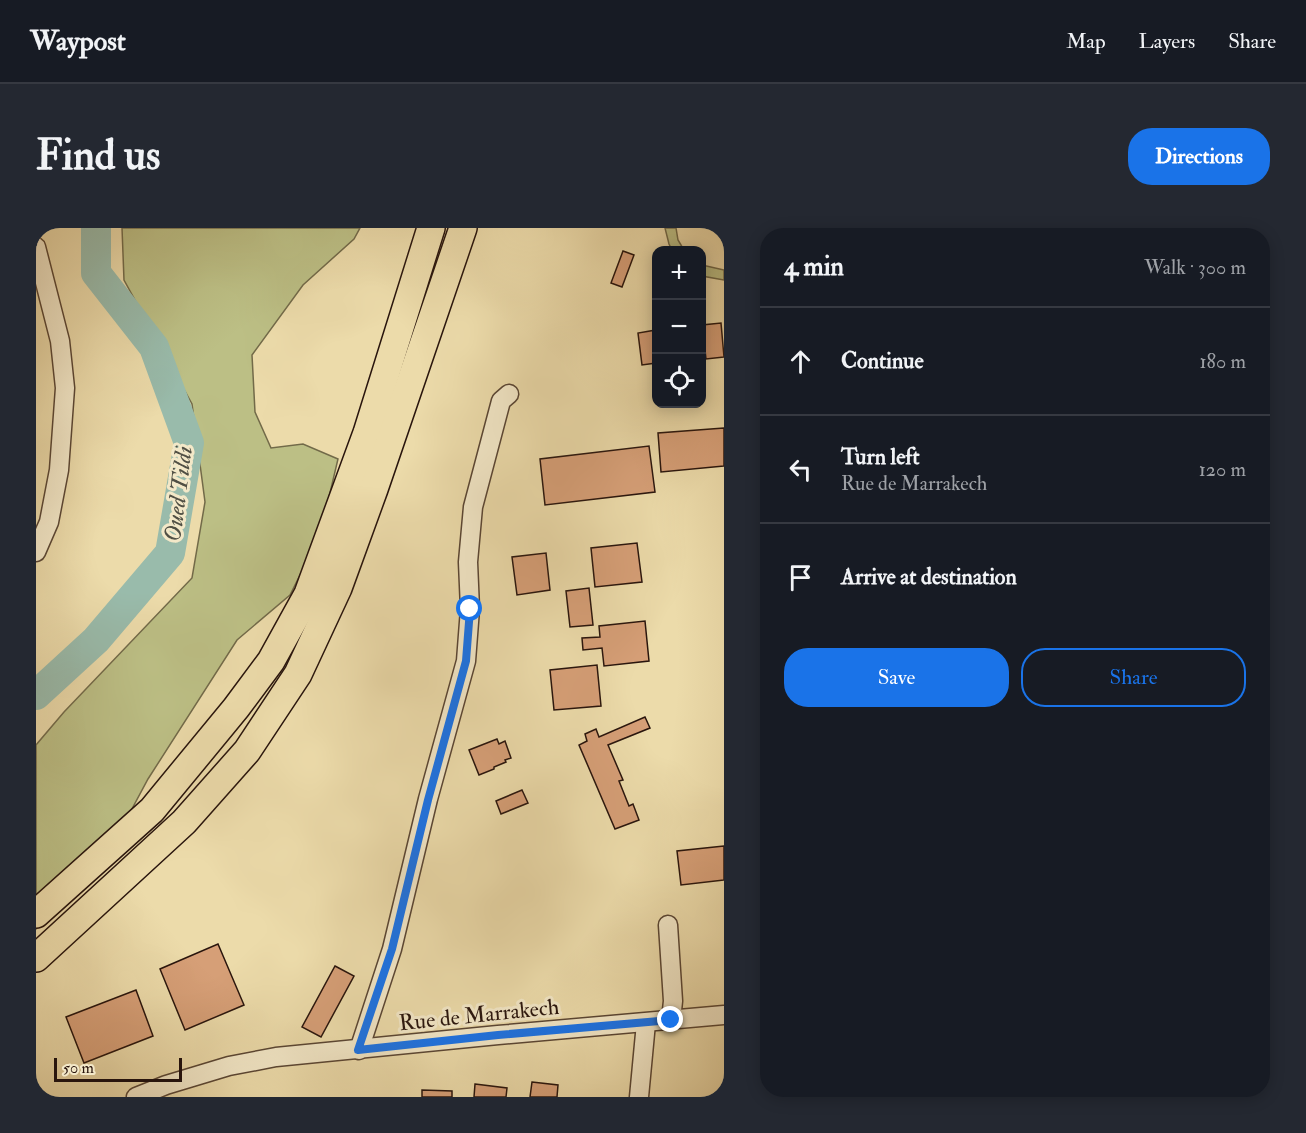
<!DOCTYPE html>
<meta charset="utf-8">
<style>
:root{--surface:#171b24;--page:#242831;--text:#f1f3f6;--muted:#9ea1a6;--line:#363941;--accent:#1a73e8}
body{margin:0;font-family:"IM FELL Double Pica",serif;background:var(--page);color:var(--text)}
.controls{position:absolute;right:18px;top:18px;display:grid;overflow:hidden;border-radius:12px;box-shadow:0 3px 15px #0003}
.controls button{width:54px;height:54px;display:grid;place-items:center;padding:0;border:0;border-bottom:2px solid var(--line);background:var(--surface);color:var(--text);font:30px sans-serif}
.scale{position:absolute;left:18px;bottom:15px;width:128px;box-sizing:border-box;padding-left:6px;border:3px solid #29150d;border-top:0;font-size:16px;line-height:21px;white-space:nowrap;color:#29150d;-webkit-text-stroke:4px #f3e8c8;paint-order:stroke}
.stop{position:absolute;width:18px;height:18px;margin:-14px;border:4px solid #1a73e8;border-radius:50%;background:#fff}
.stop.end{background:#1a73e8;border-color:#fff;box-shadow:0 2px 6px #0008}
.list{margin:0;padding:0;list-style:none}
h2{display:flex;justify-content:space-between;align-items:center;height:78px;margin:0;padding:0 24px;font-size:26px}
h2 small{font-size:20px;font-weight:400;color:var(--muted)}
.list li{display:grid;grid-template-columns:39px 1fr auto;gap:18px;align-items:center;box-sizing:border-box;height:108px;padding:0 24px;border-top:2px solid var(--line)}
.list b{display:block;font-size:22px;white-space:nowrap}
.list p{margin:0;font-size:20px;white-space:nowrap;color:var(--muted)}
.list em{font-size:20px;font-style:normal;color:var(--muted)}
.actions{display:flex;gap:12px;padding:18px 24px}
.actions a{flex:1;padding:14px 0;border:2px solid var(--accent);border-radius:24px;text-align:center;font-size:21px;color:var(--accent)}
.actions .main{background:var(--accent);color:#fff}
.icon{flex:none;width:33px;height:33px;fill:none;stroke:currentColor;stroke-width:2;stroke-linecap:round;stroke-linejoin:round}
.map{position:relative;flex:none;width:688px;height:869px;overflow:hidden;border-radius:24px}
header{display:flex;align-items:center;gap:36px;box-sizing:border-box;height:84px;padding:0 30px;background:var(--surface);border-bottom:2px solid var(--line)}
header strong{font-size:28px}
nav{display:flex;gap:33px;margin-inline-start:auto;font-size:21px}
.intro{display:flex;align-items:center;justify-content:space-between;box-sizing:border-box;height:144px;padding:0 36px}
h1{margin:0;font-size:42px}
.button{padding:15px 27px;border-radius:24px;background:var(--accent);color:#fff;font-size:21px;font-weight:700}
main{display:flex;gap:36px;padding:0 36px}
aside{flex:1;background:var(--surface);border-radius:24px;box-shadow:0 3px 15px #0003}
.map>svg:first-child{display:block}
</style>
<header>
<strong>Waypost</strong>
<nav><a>Map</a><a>Layers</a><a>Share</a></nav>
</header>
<div class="intro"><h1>Find us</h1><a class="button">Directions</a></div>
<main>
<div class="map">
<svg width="688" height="869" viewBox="0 0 688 869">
<rect width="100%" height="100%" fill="#ecdbaa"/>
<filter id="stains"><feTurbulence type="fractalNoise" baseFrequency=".00333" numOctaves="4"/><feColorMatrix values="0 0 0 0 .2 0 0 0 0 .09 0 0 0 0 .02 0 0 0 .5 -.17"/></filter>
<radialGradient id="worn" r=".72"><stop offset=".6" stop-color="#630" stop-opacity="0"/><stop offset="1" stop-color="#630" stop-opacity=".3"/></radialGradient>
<g fill="#bcbf85" stroke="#726a49" stroke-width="1.5">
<path d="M 86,0 L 324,0 L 318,11 L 267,57 L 216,127 L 219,184 L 235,220 L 267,216 L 302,231 L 284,307 L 254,367 L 201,412 L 112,551 L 67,635 L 0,701 L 0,517 L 28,484 L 156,350 L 169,274 L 156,176 L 88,52 Z"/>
<path d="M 629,0 L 640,0 L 642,12 L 648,22 L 636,22 L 633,16 Z"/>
<path d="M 666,37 L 688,42 L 688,52 L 666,48 Z"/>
</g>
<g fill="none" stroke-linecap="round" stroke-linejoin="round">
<path stroke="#99bbab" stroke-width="30" d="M 0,467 L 60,412 L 134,325 L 153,215 L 118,119 L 60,45 L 60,0"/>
</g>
<g fill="#d69f77" stroke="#29150d" stroke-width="1.5">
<path d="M 587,23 L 598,27 L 586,59 L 575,55 Z"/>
<path d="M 685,95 L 688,129 L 670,131 L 666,97 Z"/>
<path d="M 620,102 L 620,135 L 606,137 L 602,105 Z"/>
<path d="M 688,200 L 688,238 L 625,244 L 622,205 Z"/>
<path d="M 613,218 L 619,264 L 509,277 L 504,231 Z"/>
<path d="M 601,315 L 606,354 L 559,359 L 555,320 Z"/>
<path d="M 510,325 L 514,362 L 481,367 L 476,329 Z"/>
<path d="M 553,360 L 557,397 L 534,399 L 530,363 Z"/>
<path d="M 609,393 L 613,433 L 568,438 L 566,420 L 547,422 L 546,410 L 564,409 L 563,398 Z"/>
<path d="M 561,437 L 565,478 L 518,482 L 514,442 Z"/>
<path d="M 609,489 L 614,500 L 572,517 L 587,552 L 583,553 L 593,578 L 597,576 L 603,592 L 579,601 L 543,517 L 551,513 L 549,506 L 560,501 L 563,509 Z"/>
<path d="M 461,511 L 463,516 L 469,513 L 475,530 L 469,532 L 470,534 L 458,539 L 458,541 L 443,547 L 433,522 Z"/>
<path d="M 486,562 L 492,575 L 465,586 L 460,573 Z"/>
<path d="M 688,618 L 688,652 L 645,657 L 641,623 Z"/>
<path d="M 182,716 L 208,777 L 149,802 L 124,741 Z"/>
<path d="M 299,738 L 318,748 L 285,809 L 266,799 Z"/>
<path d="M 100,762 L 117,808 L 48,835 L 30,789 Z"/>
<path d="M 496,854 L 522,857 L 521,869 L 494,869 Z"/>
<path d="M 439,856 L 471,860 L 470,869 L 438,869 Z"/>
<path d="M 386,862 L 416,863 L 416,869 L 386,869 Z"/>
</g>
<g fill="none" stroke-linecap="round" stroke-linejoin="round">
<g stroke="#5a4634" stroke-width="21">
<g id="minor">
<path d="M 0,19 L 24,113 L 29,160 L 23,242 L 13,294 L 0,324"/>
<path d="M 632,697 L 637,773 L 635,792"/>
<path d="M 323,822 L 356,721 L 392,571 L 430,433 L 434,381 L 432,334 L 437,279 L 465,173 L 473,166"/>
<path d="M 100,869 L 130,857 L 193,838 L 240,829 L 462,807 L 688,787"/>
<path d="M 603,869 L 610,795"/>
</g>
</g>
<g stroke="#29150d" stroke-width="30">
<g id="highway">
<path d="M 0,686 L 116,582 L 200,480 L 235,433 L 272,366 L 331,205 L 395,0"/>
<path d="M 0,730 L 148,594 L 211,523 L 262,446 L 302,360 L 338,261 L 427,0"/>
</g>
</g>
<use href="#minor" stroke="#f3e8c8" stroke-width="18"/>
<use href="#highway" stroke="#ecdbaa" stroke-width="27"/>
</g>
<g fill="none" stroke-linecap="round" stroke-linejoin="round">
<path stroke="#1a73e8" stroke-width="8" d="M 434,381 L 430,433 L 392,572 L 356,721 L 322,822 L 462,807 L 635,792"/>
</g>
<g text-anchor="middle" stroke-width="6" stroke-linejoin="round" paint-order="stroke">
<g font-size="22" fill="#29150d" stroke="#f3e8c8">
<text transform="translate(443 786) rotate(-6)" y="8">Rue de Marrakech</text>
</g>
<g font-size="24" font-style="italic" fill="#504f44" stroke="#f3e8c8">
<text transform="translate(142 266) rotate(-83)" y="8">Oued Tildi</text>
</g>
</g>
<rect width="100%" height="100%" filter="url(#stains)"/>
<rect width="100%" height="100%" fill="url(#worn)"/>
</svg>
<div class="controls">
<button>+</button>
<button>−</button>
<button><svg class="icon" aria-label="locate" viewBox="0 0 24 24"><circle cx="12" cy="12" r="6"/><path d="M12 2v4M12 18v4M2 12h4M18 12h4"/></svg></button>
</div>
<div class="scale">50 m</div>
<div class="stop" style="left:434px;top:381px"></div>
<div class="stop end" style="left:635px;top:792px"></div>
</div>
<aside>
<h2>4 min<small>Walk · 300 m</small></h2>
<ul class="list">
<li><svg class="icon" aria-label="ahead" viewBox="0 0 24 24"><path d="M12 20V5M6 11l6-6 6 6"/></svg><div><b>Continue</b></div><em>180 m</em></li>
<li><svg class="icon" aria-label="left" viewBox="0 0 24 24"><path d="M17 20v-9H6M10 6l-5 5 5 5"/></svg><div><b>Turn left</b><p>Rue de Marrakech</p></div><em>120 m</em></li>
<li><svg class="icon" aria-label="arrive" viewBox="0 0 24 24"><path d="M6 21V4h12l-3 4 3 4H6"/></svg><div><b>Arrive at destination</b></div></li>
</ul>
<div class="actions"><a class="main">Save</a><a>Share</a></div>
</aside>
</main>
